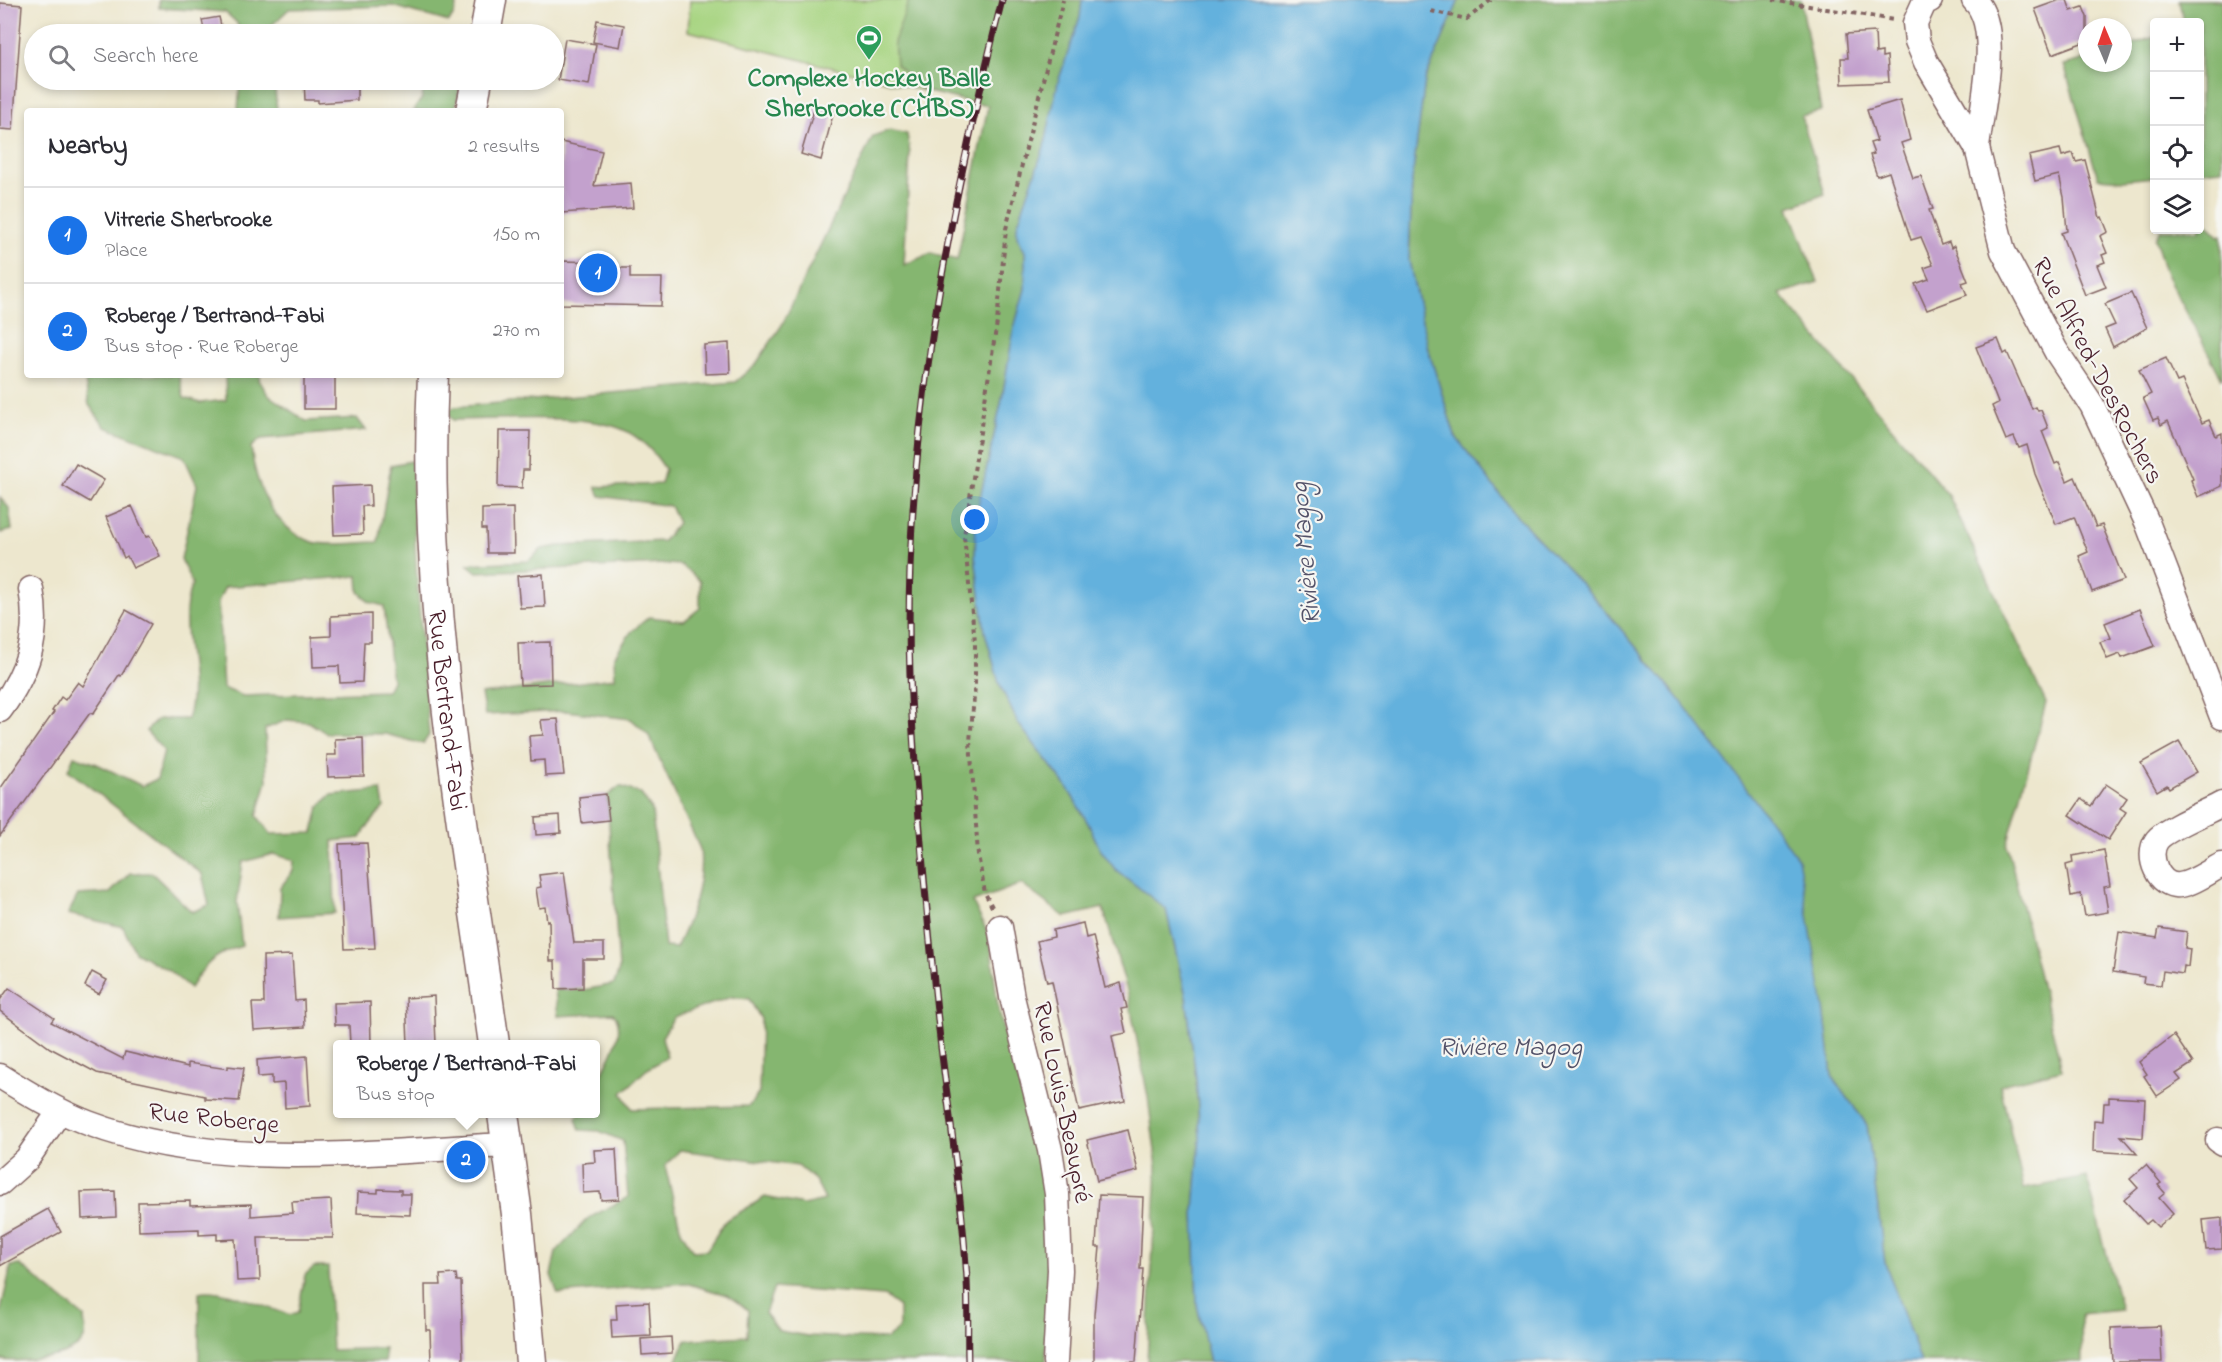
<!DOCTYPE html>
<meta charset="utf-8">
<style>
:root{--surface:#fff;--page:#f2f2f3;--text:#2b2b33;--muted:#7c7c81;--line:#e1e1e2;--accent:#1a73e8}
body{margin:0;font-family:"Indie Flower",sans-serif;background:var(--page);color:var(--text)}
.controls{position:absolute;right:18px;top:18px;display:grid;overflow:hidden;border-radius:6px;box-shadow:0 3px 9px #0003}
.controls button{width:54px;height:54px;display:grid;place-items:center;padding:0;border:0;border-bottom:2px solid var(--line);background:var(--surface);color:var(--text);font:30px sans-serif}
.compass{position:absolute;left:2078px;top:18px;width:54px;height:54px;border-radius:50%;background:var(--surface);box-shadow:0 3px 9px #0003;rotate:358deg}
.you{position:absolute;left:975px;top:520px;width:21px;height:21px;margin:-15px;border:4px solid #fff;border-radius:50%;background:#1a73e8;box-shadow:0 0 0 9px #1a73e833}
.badge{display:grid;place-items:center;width:39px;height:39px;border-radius:50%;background:var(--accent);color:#fff;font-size:20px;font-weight:700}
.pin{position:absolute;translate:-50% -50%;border:3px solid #fff;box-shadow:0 2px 6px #0006}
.popup{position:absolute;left:333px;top:1040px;width:267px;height:78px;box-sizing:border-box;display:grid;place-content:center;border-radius:6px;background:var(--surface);filter:drop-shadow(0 2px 4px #0005);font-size:20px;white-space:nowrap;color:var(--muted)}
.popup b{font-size:22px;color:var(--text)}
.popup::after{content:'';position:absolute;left:50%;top:100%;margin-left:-12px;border:12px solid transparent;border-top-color:var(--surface)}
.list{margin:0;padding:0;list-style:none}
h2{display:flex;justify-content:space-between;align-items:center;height:78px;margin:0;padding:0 24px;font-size:26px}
h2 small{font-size:20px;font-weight:400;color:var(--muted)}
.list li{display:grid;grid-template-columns:39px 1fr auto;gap:18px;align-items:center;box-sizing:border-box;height:96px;padding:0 24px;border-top:2px solid var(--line)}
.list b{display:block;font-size:22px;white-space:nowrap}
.list p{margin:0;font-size:20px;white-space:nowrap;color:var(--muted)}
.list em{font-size:20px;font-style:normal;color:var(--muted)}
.icon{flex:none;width:33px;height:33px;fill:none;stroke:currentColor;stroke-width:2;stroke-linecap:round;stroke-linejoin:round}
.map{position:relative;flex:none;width:2222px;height:1362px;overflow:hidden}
.search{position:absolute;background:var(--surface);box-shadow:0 3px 9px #0003;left:24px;top:24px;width:540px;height:66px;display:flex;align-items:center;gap:15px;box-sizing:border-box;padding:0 21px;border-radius:33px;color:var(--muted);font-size:22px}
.panel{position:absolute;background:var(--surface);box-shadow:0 3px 9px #0003;left:24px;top:108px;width:540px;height:270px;border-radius:6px}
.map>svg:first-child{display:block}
</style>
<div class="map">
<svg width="2222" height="1362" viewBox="0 0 2222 1362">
<rect width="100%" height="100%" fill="#f6f6f2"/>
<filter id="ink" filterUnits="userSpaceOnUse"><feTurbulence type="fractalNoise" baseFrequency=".0167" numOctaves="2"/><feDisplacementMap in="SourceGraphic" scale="12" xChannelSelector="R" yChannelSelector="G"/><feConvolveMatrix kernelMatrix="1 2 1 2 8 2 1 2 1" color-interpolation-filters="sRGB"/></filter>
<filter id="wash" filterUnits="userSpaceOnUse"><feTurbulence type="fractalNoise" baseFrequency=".008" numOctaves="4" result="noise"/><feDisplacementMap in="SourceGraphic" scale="24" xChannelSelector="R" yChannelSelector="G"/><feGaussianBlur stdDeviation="1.35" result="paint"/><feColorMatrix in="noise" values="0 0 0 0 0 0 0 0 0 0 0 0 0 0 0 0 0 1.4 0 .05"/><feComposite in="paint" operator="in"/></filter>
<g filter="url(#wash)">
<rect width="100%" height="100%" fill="#ede7ce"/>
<path fill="#a7d481" stroke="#787a56" stroke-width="1.5" d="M 690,0 L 950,0 L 924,91 L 688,31 Z"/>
<g fill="#85b66f" stroke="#686a4d" stroke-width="1.5" fill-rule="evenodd">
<path d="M 159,0 L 458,0 L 454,14 L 449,22 L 393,6 L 289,9 L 271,26 L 271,34 L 240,34 L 237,23 L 225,12 L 159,8 Z"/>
<path d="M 909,0 L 1082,0 L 1080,17 L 1058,82 L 1045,144 L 1017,226 L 1017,236 L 1025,252 L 1025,289 L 1014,328 L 1001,404 L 976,516 L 975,556 L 985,632 L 999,683 L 1018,723 L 1067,787 L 1088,823 L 1100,849 L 1115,869 L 1166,909 L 1186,996 L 1196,1078 L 1200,1138 L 1194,1209 L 1197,1305 L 1210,1362 L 1147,1362 L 1157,1167 L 1148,1097 L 1128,994 L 1103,908 L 1065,917 L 1021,884 L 973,902 L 990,938 L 997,1000 L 1005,1039 L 1040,1148 L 1050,1206 L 1046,1362 L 676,1362 L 686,1340 L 747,1336 L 748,1310 L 727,1295 L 685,1283 L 558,1294 L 551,1275 L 556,1252 L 587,1219 L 628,1197 L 623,1141 L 599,1131 L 580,1130 L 576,1118 L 579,1114 L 595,1114 C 595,1105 593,1093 596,1086 C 604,1066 630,1031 613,1013 L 558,1016 L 555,990 L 584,990 L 614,984 L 619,969 L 607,796 L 620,786 L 641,794 L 652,810 L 665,947 L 676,948 C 691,918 704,883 700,849 L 648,734 L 631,719 L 566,711 L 485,715 L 481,694 L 615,678 L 614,657 L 631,632 L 649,617 L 684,621 L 700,608 L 700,581 L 681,565 L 665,564 L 477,572 L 467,564 L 528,561 L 542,549 L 559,546 L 663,541 L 678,523 L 670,506 L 600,496 L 596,487 L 661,484 L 665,469 C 655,453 644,440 626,431 C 589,412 496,420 453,420 L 445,411 L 455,407 L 735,382 L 756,364 L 782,325 L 873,136 L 890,130 L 907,134 L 910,153 L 904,265 L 931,253 L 957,260 L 988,106 L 924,91 L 896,65 L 894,42 ZM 731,997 L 749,999 L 761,1019 L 759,1093 L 749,1106 L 632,1109 L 622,1093 L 646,1070 L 667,1057 L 662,1037 L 674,1017 ZM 680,1150 L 798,1166 L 815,1180 L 825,1200 L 803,1205 L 765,1197 L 725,1221 L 707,1250 L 693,1251 L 681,1231 L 665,1166 ZM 774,1288 L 884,1296 L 899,1307 L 899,1329 L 886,1339 L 808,1336 L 779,1331 L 765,1313 Z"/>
<path d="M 1459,0 L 1801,0 L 1821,111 L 1801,116 L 1825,194 L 1789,207 L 1818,282 L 1780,294 L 1949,496 L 2046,703 L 2007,845 L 2062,1070 L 2000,1085 L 2024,1189 L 2087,1177 L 2121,1310 L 2081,1314 L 2082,1362 L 1921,1362 L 1885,1263 L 1867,1125 L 1832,1076 L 1824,1007 L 1678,697 L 1598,602 L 1515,514 L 1455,436 L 1428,349 L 1409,261 L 1412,180 L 1425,80 Z"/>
<path d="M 2179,0 L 2222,0 L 2222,169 L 2200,171 L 2200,22 L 2183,22 Z"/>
<path d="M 2154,37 L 2154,177 L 2123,180 L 2098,178 L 2064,65 L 2087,59 L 2087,63 L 2123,63 L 2123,47 Z"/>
<path d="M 240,80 L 274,80 L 277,111 L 238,111 Z"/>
<path d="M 425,80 L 461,80 L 455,111 L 413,111 L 422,98 Z"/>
<path d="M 2200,217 L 2219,236 L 2222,235 L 2222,379 L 2165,272 L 2155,238 L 2160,230 L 2200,230 Z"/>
<path d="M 84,375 L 179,375 L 184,398 L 200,403 L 226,400 L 225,375 L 260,375 L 259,380 L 268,395 L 306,421 L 357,418 L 366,430 L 261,439 L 251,447 C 255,485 273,529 313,542 C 326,547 362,542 378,542 L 391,465 L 412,461 L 416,567 L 429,735 L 423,744 L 385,734 L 326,733 L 309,722 L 287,720 L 265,729 L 267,781 L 257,816 L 271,834 L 313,833 L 319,807 L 331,795 L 381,790 L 384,807 L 365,830 L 361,838 L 333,841 L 335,913 L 279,917 L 280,888 L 293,871 L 294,860 L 273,854 L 243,862 L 237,902 L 242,946 C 214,954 205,964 190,988 L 168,970 L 135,952 L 123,927 L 68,914 L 78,895 L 110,893 L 130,873 L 152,873 L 192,912 L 209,905 L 202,874 L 68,770 L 74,756 L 97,764 L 142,786 L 157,779 L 164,751 L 146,731 L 158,719 L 187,719 C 202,676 174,627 192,584 L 181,559 L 197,485 L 184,457 L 105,427 L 89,405 ZM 358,576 L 359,592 L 369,602 L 384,606 L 392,681 L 387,691 L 243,696 L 223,688 L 218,602 L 225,587 Z"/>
<path d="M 0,497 L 9,508 L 12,530 L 0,533 Z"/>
<path d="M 20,1265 L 84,1317 C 84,1323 86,1331 85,1336 C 78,1360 20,1362 0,1360 L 0,1314 L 11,1266 Z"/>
<path d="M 314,1267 L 328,1267 L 332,1350 L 384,1348 L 385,1362 L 199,1362 L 199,1292 C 220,1286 267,1308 290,1315 L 298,1312 L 305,1275 Z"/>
</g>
<path fill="#64b1dd" stroke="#576884" stroke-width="1.5" d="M 1082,0 L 1459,0 L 1425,80 L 1412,180 L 1409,261 L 1428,349 L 1455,436 L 1515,514 L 1598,602 L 1678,697 L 1798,858 L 1824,1007 L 1832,1076 L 1867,1125 L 1885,1263 L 1921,1362 L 1210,1362 L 1197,1305 L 1194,1209 L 1200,1138 L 1196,1078 L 1186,996 L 1166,909 L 1115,869 L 1100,849 L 1088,823 L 1067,787 L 1018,723 L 999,683 L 985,632 L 975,556 L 976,516 L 1001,404 L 1014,328 L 1025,289 L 1025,252 L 1017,236 L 1017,226 L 1045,144 L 1058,82 L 1080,17 Z"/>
<g id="blocks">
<g fill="#c3a1cd">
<path d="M 2060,0 L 2067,0 L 2071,11 L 2083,7 L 2087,17 L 2087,41 L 2052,54 L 2035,9 Z"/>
<path d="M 0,3 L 22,5 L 13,130 L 0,129 Z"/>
<path d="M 219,17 L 223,34 L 205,34 L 202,20 Z"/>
<path d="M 597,20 L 624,25 L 620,47 L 593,42 Z"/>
<path d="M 1875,32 L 1876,53 L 1882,52 L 1882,57 L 1887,56 L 1889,82 L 1842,84 L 1841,58 L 1848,58 L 1846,34 Z"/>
<path d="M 565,39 L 596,44 L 589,85 L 558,80 Z"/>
<path d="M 304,80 L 357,80 L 357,100 L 318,103 L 318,100 L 305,100 Z"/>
<path d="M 1900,100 L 1910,140 L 1901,143 L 1913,178 L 1921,176 L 1933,209 L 1929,210 L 1941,245 L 1949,242 L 1951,248 L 1954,246 L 1968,281 L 1962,283 L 1967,295 L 1927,310 L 1915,284 L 1929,279 L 1924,268 L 1933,265 L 1921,237 L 1911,240 L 1889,172 L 1877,176 L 1870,155 L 1874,154 L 1870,143 L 1877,141 L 1867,110 Z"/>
<path d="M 815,106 L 834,111 L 821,160 L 801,154 Z"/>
<path d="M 561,142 L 602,151 L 594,186 L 631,183 L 633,208 L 561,213 Z"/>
<path d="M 2060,149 L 2062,156 L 2073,153 L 2076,162 L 2085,160 L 2100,218 L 2102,217 L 2108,232 L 2100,236 L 2107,253 L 2102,255 L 2105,262 L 2097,265 L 2106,287 L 2085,295 L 2061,233 L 2067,231 L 2064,197 L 2059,175 L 2035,181 L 2029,156 Z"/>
<path d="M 561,261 L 602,262 L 602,268 L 630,268 L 630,278 L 662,278 L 661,306 L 561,304 Z"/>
<path d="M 2131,293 L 2147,328 L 2113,347 L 2105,329 L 2115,325 L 2105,304 Z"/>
<path d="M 1998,339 L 2004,354 L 2007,352 L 2032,409 L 2036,407 L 2038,411 L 2041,410 L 2048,428 L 2042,431 L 2055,464 L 2059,462 L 2067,481 L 2075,477 L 2096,527 L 2102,525 L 2124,580 L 2092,592 L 2079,556 L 2088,552 L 2074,517 L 2056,524 L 2035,474 L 2027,445 L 2019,448 L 2014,437 L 2006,440 L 1992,406 L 1998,403 L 1976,347 Z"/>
<path d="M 729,343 L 730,373 L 705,374 L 704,345 Z"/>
<path d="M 2166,358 L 2177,382 L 2182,380 L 2202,423 L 2209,420 L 2216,436 L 2222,433 L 2222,486 L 2198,497 L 2191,480 L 2193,479 L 2168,421 L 2161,425 L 2158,418 L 2153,420 L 2143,398 L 2151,394 L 2139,370 Z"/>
<rect x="304" y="375" width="31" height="34"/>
<path d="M 499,431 L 530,431 L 529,470 L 523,470 L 522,488 L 498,487 Z"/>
<path d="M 76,464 L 104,480 L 90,502 L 63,486 Z"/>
<path d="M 370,485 L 371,506 L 362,506 L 363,534 L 334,535 L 332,487 Z"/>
<path d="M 132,506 L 146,537 L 150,536 L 160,556 L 133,568 L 127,556 L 124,558 L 106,517 Z"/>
<path d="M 513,508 L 514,553 L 487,553 L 486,529 L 482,529 L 482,509 Z"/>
<path d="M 543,574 L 545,607 L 520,608 L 517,576 Z"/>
<path d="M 2140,609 L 2155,646 L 2122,658 L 2120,654 L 2107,659 L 2100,642 L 2111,638 L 2105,623 Z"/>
<path d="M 126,610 L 151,624 L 121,676 L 119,675 L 93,714 L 90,713 L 0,836 L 0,789 L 54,712 L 52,711 L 61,697 L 65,700 L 78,682 L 83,686 Z"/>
<path d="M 371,614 L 371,642 L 364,642 L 362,682 L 340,683 L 339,666 L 313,667 L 312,637 L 331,636 L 331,616 Z"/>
<path d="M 550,642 L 551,684 L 520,685 L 518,643 Z"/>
<path d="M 558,719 L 564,775 L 545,776 L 544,760 L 531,761 L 529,736 L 543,735 L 541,720 Z"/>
<path d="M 363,738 L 364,776 L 328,777 L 327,755 L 336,755 L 335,739 Z"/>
<path d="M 2179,742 L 2197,772 L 2169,788 L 2167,785 L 2157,791 L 2141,763 Z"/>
<path d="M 2106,784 L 2127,798 L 2120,808 L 2126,812 L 2108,840 L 2070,815 L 2081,799 L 2091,806 Z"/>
<path d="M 606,794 L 609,820 L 582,823 L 579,797 Z"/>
<path d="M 560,815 L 561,833 L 536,835 L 535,817 Z"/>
<path d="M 367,843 L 375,948 L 344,949 L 339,844 Z"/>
<path d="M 2104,850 L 2110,886 L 2104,887 L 2108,912 L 2085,916 L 2081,894 L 2071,896 L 2066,865 L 2073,863 L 2072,856 Z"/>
<path d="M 564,872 L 574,943 L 604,943 L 604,959 L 583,959 L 583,988 L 556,989 L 555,961 L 550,961 L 549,920 L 547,921 L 545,907 L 539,908 L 536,888 L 541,887 L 539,875 Z"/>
<path d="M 1083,923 L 1086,938 L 1093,936 L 1105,988 L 1121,983 L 1127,1008 L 1121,1009 L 1126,1033 L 1112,1036 L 1125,1101 L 1079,1111 L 1052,981 L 1047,982 L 1037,941 L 1054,937 L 1053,930 Z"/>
<path d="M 2159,928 L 2187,932 L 2185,948 L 2190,949 L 2188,967 L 2184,966 L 2183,974 L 2163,971 L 2161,985 L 2143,983 L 2144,977 L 2113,972 L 2119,932 L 2157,938 Z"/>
<path d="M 292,955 L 295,1001 L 304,1000 L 305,1027 L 254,1030 L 252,1003 L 264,1003 L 263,956 Z"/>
<path d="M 92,972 L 107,980 L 99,994 L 85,986 Z"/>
<path d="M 9,988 L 54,1018 L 51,1022 L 123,1059 L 125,1052 L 188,1067 L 188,1063 L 228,1069 L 228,1066 L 244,1068 L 239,1101 L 205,1099 L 205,1096 L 97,1073 L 50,1048 L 0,1011 L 0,1000 Z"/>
<path d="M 434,996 L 436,1044 L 408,1044 L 406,998 Z"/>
<path d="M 370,1002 L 371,1044 L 350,1044 L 349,1025 L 335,1025 L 334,1003 Z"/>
<path d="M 2174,1035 L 2193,1063 L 2176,1074 L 2181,1080 L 2157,1096 L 2144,1076 L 2147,1074 L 2139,1062 Z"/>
<path d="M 307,1056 L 310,1106 L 285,1108 L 284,1083 L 272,1084 L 272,1076 L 258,1077 L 257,1060 Z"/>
<path d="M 2109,1097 L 2145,1099 L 2143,1138 L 2121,1136 L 2137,1154 L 2093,1151 L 2094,1120 L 2103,1121 L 2104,1103 L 2109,1103 Z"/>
<path d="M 1128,1130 L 1138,1171 L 1097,1181 L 1087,1140 Z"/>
<path d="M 616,1149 L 619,1199 L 601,1200 L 600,1192 L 583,1193 L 582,1163 L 595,1162 L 594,1150 Z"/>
<path d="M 2146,1165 L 2161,1183 L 2158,1185 L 2165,1193 L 2159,1198 L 2173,1214 L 2158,1227 L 2151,1220 L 2146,1224 L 2124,1200 L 2138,1188 L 2130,1179 Z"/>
<path d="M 378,1189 L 401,1190 L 401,1194 L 411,1194 L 410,1215 L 357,1213 L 358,1192 L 378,1193 Z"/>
<path d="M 115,1191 L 116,1217 L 82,1219 L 81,1192 Z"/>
<path d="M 1099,1195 L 1143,1197 L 1140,1269 L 1143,1269 L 1136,1362 L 1094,1362 L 1094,1315 L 1100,1247 L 1096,1247 Z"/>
<path d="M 331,1200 L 333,1238 L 258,1238 L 260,1280 L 237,1281 L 235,1239 L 217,1240 L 217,1234 L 199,1235 L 199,1229 L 139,1231 L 138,1202 L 190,1201 L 190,1206 L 251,1204 L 251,1216 L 293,1213 L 292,1202 Z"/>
<path d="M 48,1209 L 61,1232 L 0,1266 L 0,1236 Z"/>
<path d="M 2222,1218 L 2222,1249 L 2206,1250 L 2203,1220 Z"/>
<path d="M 456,1274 L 457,1281 L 461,1281 L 463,1362 L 431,1362 L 430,1330 L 426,1330 L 425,1285 L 441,1285 L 440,1275 Z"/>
<path d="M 649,1302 L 651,1336 L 612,1338 L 611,1320 L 617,1320 L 616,1304 Z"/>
<path d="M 2160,1326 L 2162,1362 L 2113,1362 L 2111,1328 Z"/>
<path d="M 671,1337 L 672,1353 L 642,1355 L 641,1339 Z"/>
</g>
</g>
</g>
<g filter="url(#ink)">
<use href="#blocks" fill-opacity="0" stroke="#836564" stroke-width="1.5"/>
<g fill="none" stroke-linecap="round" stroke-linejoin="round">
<g stroke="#836564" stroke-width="27">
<g id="minor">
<path d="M 1930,0 L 1924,3 L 1915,23 L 1917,41 L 1926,62 L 1977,148 L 2003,251 L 2056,351 L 2092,405 L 2147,522 L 2222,717"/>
<path d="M 1974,0 C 2003,28 1981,109 1977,148"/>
<path d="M 0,710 C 28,672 40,636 31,589"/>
<path d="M 2222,804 C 2209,811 2164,830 2157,840 C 2145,856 2159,888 2180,885 C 2194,883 2209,871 2222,865"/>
<path d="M 1000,927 L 1012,997 L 1050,1150 L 1057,1194 L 1060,1270 L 1055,1362"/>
<path d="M 0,1076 C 29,1094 57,1111 88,1123 C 219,1173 371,1151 508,1145"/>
<path d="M 2218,1140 L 2222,1143"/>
<path d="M 0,1183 L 27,1159 L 60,1111"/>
</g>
</g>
<g stroke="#836564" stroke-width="33">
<g id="tertiary">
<path d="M 485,34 L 491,0"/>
<path d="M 471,111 L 477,80"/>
<path id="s1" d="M 433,375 C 422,600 463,823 494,1044"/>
<path d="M 503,1114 L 517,1214 L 531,1362"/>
</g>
</g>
<g stroke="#836564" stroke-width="4" stroke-dasharray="4.5 4.5" stroke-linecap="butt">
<path d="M 1772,0 L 1894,20"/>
<path d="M 1431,11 L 1467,19 L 1491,0"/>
<path d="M 992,907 L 985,893 L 978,855 L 975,810 L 970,741 L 975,686 L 975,642 L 964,536 L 997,322 L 1006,229 L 1063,0"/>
</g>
<use href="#minor" stroke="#fff" stroke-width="24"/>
<use href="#tertiary" stroke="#fff" stroke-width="30"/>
<g stroke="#4a1f2b" stroke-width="7">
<path id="rail" d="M 968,1362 C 967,1330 969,1297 966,1265 C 961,1190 949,1114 940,1039 C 927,918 915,796 910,675 C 902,447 947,219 1002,0"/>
</g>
<use href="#rail" stroke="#f6f6f2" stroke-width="4.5" stroke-dasharray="14" stroke-linecap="butt"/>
</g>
</g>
<defs>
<g id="stadium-pin" transform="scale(1.35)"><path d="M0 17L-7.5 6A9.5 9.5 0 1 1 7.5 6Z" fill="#2e9e5b" stroke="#f6f6f2"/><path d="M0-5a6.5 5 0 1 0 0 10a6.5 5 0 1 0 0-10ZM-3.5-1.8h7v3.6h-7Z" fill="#fff"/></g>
</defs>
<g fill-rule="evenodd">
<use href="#stadium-pin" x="869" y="38"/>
</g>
<g text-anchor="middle" stroke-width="4.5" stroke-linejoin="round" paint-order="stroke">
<g font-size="26" font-weight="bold" fill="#27864d" stroke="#f6f6f2">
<text x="869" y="86">Complexe Hockey Balle<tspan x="869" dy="30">Sherbrooke (CHBS)</tspan></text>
</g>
<g font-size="26" fill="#4a1f2b" stroke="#f6f6f2">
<text transform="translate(2099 370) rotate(62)" y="9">Rue Alfred-DesRochers</text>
<text dy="9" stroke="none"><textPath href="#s1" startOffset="336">Rue Bertrand-Fabi</textPath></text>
<text transform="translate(1064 1102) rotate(78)" y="9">Rue Louis-Beaupré</text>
<text transform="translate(214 1117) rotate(6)" y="9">Rue Roberge</text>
</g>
<g font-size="27" font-style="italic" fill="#535269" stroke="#f6f6f2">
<text transform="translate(1304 554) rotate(-95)" y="9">Rivière Magog</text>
<text x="1510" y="1055">Rivière Magog</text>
</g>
</g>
</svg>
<div class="controls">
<button>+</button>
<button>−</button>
<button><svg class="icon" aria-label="locate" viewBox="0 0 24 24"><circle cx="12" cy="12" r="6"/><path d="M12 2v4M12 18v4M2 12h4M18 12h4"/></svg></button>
<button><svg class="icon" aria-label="layers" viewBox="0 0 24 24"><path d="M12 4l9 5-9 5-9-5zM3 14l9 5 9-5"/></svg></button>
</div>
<svg class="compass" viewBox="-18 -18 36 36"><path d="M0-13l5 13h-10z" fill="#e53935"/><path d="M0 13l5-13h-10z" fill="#7c7c81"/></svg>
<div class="you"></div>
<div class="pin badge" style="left:598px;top:273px">1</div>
<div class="pin badge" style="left:466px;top:1160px">2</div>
<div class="popup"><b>Roberge / Bertrand-Fabi</b>Bus stop</div>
<div class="search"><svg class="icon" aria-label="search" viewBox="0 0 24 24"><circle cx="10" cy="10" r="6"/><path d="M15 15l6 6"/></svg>Search here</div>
<section class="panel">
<h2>Nearby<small>2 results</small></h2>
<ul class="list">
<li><span class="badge">1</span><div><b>Vitrerie Sherbrooke</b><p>Place</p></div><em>150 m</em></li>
<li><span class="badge">2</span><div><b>Roberge / Bertrand-Fabi</b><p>Bus stop · Rue Roberge</p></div><em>270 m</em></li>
</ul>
</section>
</div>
